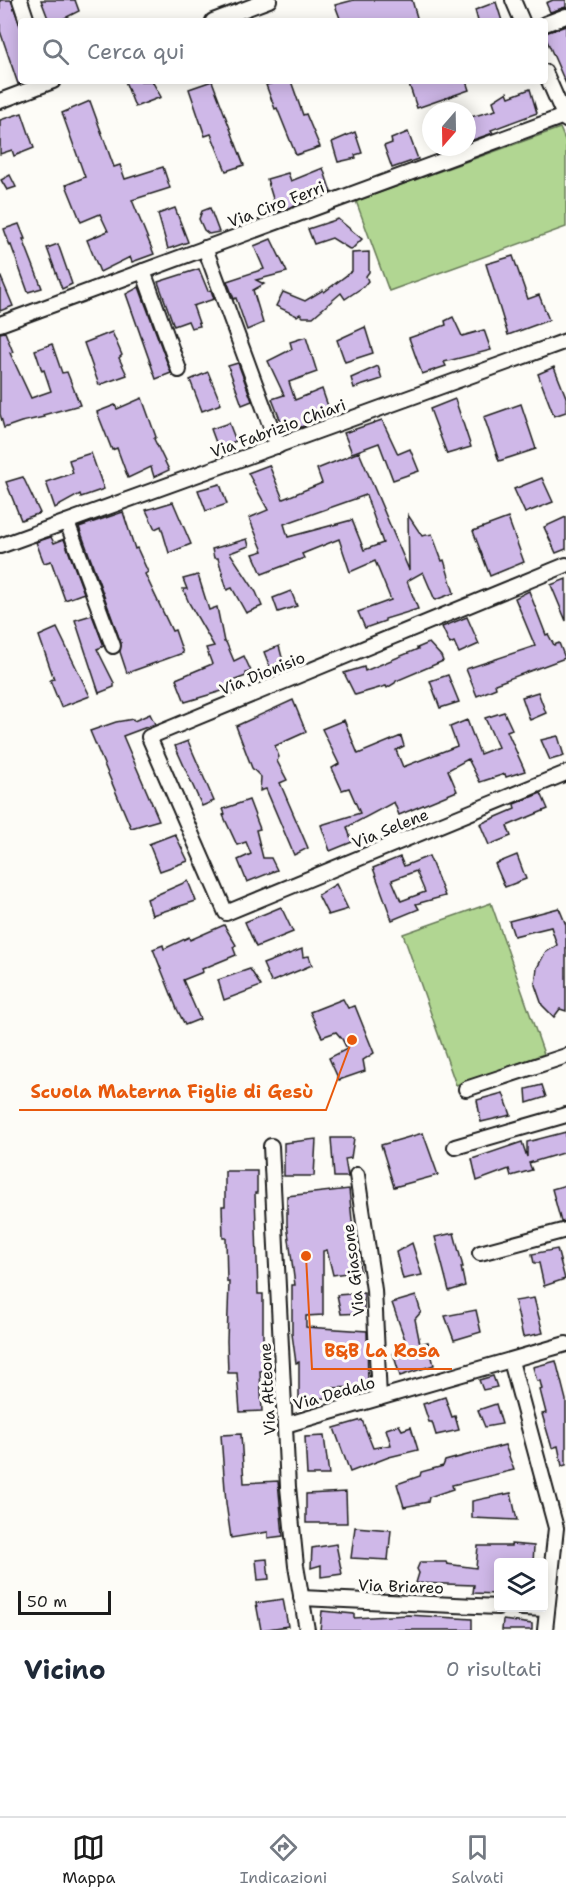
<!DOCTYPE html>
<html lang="it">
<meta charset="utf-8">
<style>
:root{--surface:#fff;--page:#f6f6f7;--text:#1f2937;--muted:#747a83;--line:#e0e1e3;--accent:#1c1c1c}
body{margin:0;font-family:"Shantell Sans",sans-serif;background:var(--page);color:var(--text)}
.controls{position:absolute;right:18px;bottom:18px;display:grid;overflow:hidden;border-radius:6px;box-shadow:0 3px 15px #0003}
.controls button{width:54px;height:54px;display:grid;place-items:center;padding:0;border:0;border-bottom:2px solid var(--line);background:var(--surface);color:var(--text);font:30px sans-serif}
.compass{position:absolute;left:422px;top:102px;width:54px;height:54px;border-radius:50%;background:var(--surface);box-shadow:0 3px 15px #0003;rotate:200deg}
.scale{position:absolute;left:18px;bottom:15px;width:93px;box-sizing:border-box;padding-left:6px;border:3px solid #1c1c1c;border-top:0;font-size:16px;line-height:21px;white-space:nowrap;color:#1c1c1c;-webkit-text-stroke:4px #fdfcf7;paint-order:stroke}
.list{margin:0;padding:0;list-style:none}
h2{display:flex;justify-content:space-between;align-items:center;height:78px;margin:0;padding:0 24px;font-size:26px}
h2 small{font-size:20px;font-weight:400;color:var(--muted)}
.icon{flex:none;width:33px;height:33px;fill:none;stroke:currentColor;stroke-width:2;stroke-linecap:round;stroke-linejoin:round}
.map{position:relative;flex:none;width:566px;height:1630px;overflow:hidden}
.search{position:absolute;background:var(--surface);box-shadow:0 3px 15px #0003;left:18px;right:18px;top:18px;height:66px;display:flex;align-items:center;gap:15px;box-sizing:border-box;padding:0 21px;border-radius:6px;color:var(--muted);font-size:22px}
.sheet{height:186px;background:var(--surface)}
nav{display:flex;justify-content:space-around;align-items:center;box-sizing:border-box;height:84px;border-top:2px solid var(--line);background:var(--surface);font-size:16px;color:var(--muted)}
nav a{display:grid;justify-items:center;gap:3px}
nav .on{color:var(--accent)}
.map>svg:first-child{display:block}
</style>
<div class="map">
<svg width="566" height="1630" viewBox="0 0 566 1630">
<rect width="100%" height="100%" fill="#fdfcf7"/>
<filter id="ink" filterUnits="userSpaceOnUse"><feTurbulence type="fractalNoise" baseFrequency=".0167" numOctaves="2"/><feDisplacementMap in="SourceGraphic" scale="12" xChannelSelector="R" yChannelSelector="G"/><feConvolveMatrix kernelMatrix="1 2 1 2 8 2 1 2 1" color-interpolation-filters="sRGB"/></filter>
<g filter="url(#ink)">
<g fill="#b1d692" stroke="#667957" stroke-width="1.5">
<path d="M 560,128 L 566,142 L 566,227 L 389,291 L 356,201 Z"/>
<path d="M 491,903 L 544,1054 L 456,1085 L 403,934 Z"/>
</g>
<g fill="#cfb8e8" stroke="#1c1c1c" stroke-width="1.5" fill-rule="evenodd">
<path d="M 0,0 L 11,0 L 21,28 L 21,83 L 18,84 L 0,31 Z"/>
<path d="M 41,0 L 75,0 L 79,11 L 59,21 L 49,21 Z"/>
<path d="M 354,0 L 412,0 L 418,21 L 341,21 L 335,5 Z"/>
<path d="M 553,0 L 566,0 L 566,7 L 550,12 L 546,3 Z"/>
<path d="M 496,2 L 502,21 L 478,21 L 475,10 Z"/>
<path d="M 566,26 L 566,84 L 545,36 L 545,33 Z"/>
<path d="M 125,81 L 152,81 L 161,97 L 135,107 Z"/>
<path d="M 212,81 L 244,165 L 226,171 L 211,134 L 205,136 L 189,89 Z"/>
<path d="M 281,81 L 291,81 L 303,115 L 306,114 L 320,147 L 296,155 L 277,108 L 275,109 L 266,85 Z"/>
<path d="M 408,81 L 466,81 L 469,90 L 417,108 Z"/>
<path d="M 530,89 L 537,113 L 491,130 L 493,133 L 467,142 L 467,118 L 496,110 L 493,101 L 507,92 L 509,97 Z"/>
<path d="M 90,101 L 114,167 L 120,165 L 125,179 L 163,167 L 170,188 L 132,200 L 154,254 L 132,262 L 130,257 L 100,272 L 87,240 L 108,231 L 100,214 L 81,222 L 66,185 L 85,177 L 62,113 Z"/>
<path d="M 22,113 L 34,148 L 14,156 L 12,150 L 0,154 L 0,120 Z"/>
<path d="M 355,132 L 362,153 L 355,155 L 356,158 L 338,162 L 332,142 Z"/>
<path d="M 408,132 L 418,159 L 392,168 L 384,146 L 392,143 L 391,139 Z"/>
<path d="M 323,168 L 331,192 L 277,212 L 267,179 L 288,173 L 291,181 Z"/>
<path d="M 10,175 L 16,187 L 7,190 L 1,180 Z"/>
<path d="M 175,208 L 188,242 L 168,249 L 158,214 Z"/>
<path d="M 210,208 L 219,232 L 209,234 L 204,230 L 199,219 L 202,211 Z"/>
<path d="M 338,219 L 362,239 L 351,250 L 332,238 L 314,244 L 308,229 Z"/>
<path d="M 19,224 L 25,239 L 23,239 L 42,288 L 28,292 L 11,245 L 10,246 L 4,229 Z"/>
<path d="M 271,239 L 287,272 L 256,280 L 264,284 L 253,290 L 263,323 L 247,330 L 236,298 L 234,299 L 227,281 L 264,269 L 254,246 Z"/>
<path d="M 58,244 L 72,284 L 62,289 L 47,248 Z"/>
<path d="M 369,252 L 369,272 L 366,276 L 368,281 L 363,287 L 345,299 L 341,293 L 313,317 L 303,317 L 300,314 L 297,316 L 276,306 L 283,292 L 305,301 L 323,290 L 324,292 L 352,271 L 352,253 Z"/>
<path d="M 513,256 L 528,299 L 539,295 L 549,320 L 508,335 L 486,264 Z"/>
<path d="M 199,269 L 208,291 L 211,290 L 214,299 L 193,306 L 200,326 L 191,328 L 188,321 L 174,326 L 158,282 Z"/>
<path d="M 0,275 L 13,306 L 0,311 Z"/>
<path d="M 139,287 L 171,373 L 156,379 L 126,294 Z"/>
<path d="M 453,317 L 462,336 L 484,330 L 491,350 L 444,362 L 446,366 L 422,374 L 409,338 L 446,325 L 445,321 Z"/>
<path d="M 365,327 L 373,353 L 345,362 L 337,340 Z"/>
<path d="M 5,332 L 13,352 L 10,353 L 31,398 L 51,391 L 44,370 L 42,371 L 35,350 L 52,344 L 62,373 L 67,372 L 80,405 L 43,415 L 44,417 L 21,422 L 4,428 L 0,414 L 0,333 Z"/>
<path d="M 112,332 L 122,355 L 119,358 L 127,375 L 99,385 L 84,343 Z"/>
<path d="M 306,337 L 317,372 L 289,382 L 295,400 L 322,389 L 330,412 L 304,426 L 285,432 L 272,399 L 284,395 L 268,361 L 292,349 L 290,342 Z"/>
<path d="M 238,363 L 252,401 L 242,405 L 228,366 Z"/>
<path d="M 378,366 L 382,379 L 354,388 L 351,378 Z"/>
<path d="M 554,367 L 566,397 L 566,412 L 554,416 L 538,374 Z"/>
<path d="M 208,372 L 221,404 L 202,411 L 190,380 Z"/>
<path d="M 142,398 L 156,437 L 154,439 L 169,470 L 154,477 L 151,467 L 128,478 L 117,448 L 112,450 L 97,412 L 115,405 L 117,409 Z"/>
<path d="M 455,399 L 471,447 L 447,454 L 430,409 Z"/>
<path d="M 521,404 L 536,449 L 499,461 L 484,417 Z"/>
<path d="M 382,420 L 398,454 L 410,449 L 419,471 L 393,480 L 379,443 L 352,453 L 344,433 Z"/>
<path d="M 229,423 L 236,441 L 218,448 L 211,429 Z"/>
<path d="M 359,452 L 409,570 L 408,515 L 422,536 L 432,534 L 442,561 L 444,560 L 454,593 L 435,600 L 423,572 L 407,581 L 418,609 L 385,619 L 385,621 L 365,628 L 358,612 L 391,600 L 375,561 L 350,572 L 339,539 L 302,554 L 304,558 L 262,574 L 253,554 L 263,551 L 249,518 L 268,510 L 248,473 L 269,465 L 283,499 L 322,483 L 317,469 ZM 366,495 L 383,543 L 364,550 L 352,520 L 288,537 L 284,524 Z"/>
<path d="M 91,453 L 104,489 L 81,497 L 80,494 L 55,508 L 46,482 L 73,473 L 69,460 Z"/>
<path d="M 23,477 L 40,513 L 21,520 L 6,482 Z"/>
<path d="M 542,478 L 553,502 L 525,513 L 514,489 Z"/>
<path d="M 220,484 L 227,504 L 206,511 L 198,490 Z"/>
<path d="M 173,502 L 191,544 L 169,553 L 161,526 L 155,529 L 146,510 Z"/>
<path d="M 123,512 L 135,549 L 137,548 L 148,572 L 145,574 L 172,631 L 175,630 L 183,653 L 127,673 L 120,652 L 121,643 L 79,527 Z"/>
<path d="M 566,517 L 566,549 L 556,553 L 544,527 Z"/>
<path d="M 508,518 L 524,562 L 490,576 L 473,531 Z"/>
<path d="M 51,537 L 54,543 L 64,539 L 84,593 L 65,600 L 51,561 L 44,563 L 36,542 Z"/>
<path d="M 247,539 L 249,546 L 230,553 L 256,592 L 262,606 L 246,613 L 232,588 L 227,590 L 218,558 L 214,558 L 212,549 Z"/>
<path d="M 198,575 L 209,610 L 217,607 L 224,642 L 226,642 L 234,661 L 244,656 L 251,671 L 246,673 L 246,676 L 230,682 L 232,688 L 185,702 L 176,679 L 212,664 L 206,648 L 214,646 L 189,603 L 183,589 L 187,589 L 183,579 Z"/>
<path d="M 566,579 L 566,621 L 551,585 Z"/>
<path d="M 291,591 L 297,606 L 278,612 L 273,598 Z"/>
<path d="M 529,591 L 546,635 L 548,634 L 554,645 L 559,643 L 565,658 L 495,684 L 496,688 L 477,696 L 466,669 L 535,646 L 515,598 Z"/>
<path d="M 92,615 L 104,646 L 97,649 L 114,683 L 114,687 L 99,693 L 75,620 Z"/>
<path d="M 467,617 L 479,644 L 459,653 L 454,642 L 450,644 L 442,627 Z"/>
<path d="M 57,628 L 90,696 L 61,707 L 50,680 L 54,679 L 39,636 Z"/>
<path d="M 429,643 L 441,656 L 443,661 L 396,681 L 395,683 L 387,688 L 386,686 L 355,695 L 344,673 L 364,667 L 365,671 L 418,649 L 417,648 Z"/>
<path d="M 279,646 L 283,661 L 270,667 L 264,652 Z"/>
<path d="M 448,675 L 459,702 L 440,708 L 430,681 Z"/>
<path d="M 538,692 L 546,713 L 530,720 L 522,697 Z"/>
<path d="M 293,700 L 306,732 L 275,746 L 279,757 L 277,761 L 287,780 L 280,783 L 308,848 L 294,855 L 266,789 L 260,791 L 261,777 L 252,768 L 236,726 Z"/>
<path d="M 504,712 L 512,729 L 507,731 L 525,771 L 506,777 L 505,774 L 480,782 L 468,759 L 448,770 L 457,791 L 399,815 L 394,802 L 347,827 L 352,842 L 330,851 L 321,825 L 360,813 L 349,788 L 342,790 L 332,768 L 339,764 L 322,729 L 344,720 L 358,754 L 401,736 L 404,746 L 396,750 L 403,767 L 457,746 L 450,727 L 467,720 L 480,754 L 498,747 L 485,718 Z"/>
<path d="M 150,714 L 155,724 L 123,736 L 159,820 L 131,828 L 90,731 L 116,722 L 133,719 L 134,721 Z"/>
<path d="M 558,736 L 564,756 L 550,760 L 541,740 Z"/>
<path d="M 188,741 L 214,801 L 202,806 L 175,746 Z"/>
<path d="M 541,793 L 548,809 L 507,826 L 511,836 L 489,845 L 480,824 L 515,809 L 514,804 Z"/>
<path d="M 249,800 L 260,829 L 256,830 L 263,858 L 271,858 L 277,870 L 247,882 L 238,860 L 251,854 L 246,842 L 237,845 L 223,815 L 225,814 L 223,809 Z"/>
<path d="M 175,834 L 188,861 L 160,871 L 149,844 Z"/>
<path d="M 517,855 L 526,879 L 505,887 L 495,864 Z"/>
<path d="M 429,856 L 445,896 L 416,904 L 419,909 L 392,920 L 373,868 L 400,857 L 404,866 ZM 416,871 L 425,892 L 401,901 L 392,880 Z"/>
<path d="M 188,881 L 196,901 L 152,915 L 147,899 Z"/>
<path d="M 336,884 L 348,909 L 328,915 L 318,895 Z"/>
<path d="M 281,907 L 293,932 L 256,947 L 245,922 Z"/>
<path d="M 559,908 L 566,925 L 566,1011 L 560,1009 L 554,1017 L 542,1005 L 535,985 L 537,968 L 545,953 L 557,945 L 551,927 L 514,936 L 509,921 Z"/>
<path d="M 224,925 L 236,945 L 233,947 L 236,955 L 202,969 L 203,972 L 183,980 L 200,1019 L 185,1025 L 177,1009 L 153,949 L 163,945 L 164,949 L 189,937 L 190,940 Z"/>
<path d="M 302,949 L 303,957 L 309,956 L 312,965 L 271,982 L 263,964 Z"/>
<path d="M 250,969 L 261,986 L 224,1000 L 218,980 Z"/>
<path d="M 343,999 L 348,1008 L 355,1006 L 374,1053 L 363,1060 L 365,1071 L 339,1080 L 329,1058 L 347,1049 L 342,1039 L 336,1032 L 322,1037 L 310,1012 Z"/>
<path d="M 542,1085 L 546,1097 L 527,1103 L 526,1089 Z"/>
<path d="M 503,1093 L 511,1115 L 481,1122 L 477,1100 Z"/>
<path d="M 566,1132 L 566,1152 L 529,1163 L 532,1170 L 511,1176 L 509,1169 L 477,1181 L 472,1159 L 522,1142 L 527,1157 L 527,1142 Z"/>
<path d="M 423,1133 L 438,1175 L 394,1187 L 381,1145 Z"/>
<path d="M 331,1138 L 354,1138 L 351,1158 L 345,1159 L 348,1177 L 334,1177 Z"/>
<path d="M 316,1139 L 314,1176 L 284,1176 L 284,1143 Z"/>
<path d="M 225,1171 L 257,1171 L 257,1193 L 255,1193 L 258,1294 L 263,1294 L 263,1340 L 264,1340 L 266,1371 L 260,1371 L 262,1411 L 240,1412 L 237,1373 L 228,1373 L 227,1341 L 229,1282 L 227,1282 L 226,1238 L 223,1238 L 222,1206 L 225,1206 Z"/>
<path d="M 566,1185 L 566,1221 L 561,1222 L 552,1189 Z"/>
<path d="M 349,1189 L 354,1241 L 357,1241 L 360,1271 L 333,1275 L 327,1250 L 323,1251 L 323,1315 L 306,1316 L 306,1327 L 367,1331 L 368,1387 L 326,1388 L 326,1398 L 299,1399 L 299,1362 L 296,1363 L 292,1334 L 292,1285 L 295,1285 L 287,1224 L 287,1196 Z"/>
<path d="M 454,1233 L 463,1267 L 461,1267 L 465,1286 L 449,1291 L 435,1237 Z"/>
<path d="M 412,1243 L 422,1275 L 403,1279 L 396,1252 Z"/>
<path d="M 557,1249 L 565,1279 L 544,1286 L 539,1263 L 534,1263 L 532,1254 Z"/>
<path d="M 364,1293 L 364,1313 L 341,1314 L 337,1295 Z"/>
<path d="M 416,1296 L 421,1312 L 415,1319 L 420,1344 L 428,1342 L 434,1365 L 400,1376 L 393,1353 L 408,1348 L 392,1303 Z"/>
<path d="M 534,1298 L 543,1333 L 523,1337 L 515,1301 Z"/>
<path d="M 476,1310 L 481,1332 L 454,1340 L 445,1316 Z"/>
<path d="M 556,1361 L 566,1400 L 566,1465 L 562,1466 L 558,1446 L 552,1448 L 542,1414 L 546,1413 L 540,1390 L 542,1389 L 540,1381 L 537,1381 L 533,1367 Z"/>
<path d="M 493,1376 L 497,1387 L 483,1390 L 479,1380 Z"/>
<path d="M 445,1397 L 452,1417 L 455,1416 L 459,1430 L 436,1435 L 432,1422 L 429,1422 L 423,1404 Z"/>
<path d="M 496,1404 L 502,1424 L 485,1427 L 478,1410 Z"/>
<path d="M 362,1420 L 373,1448 L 391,1445 L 386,1429 L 399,1425 L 402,1430 L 411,1427 L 418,1450 L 389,1457 L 350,1472 L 334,1428 Z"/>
<path d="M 241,1434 L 244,1483 L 278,1481 L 283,1536 L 268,1538 L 268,1532 L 231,1538 L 226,1503 L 221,1435 Z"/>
<path d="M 324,1436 L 329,1475 L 307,1475 L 305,1437 Z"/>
<path d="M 505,1445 L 514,1470 L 452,1485 L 453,1489 L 429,1497 L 428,1502 L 404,1507 L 397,1484 L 420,1476 L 421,1472 L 443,1466 L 445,1461 Z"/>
<path d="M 346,1492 L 347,1523 L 306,1523 L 306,1494 Z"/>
<path d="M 511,1493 L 517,1520 L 472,1518 L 472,1501 Z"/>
<path d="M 355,1527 L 391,1530 L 388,1560 L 351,1558 Z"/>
<path d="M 336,1544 L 342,1574 L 321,1577 L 321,1565 L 311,1568 L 312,1548 Z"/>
<path d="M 511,1544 L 534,1546 L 533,1563 L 498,1563 L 497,1594 L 473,1593 L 474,1585 L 416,1583 L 419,1573 L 417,1569 L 420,1562 L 446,1562 L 447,1564 L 476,1568 L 478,1546 L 511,1546 Z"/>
<path d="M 267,1559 L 269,1579 L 258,1580 L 256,1560 Z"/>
<path d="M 283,1599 L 288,1626 L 261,1630 L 256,1603 Z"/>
<path d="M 322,1611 L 354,1614 L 354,1618 L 408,1615 L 472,1619 L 472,1630 L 320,1630 Z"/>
<path d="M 503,1620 L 532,1624 L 532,1630 L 502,1630 Z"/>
</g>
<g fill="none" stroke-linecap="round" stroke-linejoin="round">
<g stroke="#1c1c1c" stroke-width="18">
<g id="minor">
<path d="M 20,0 L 27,21"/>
<path d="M 513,0 L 522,21"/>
<path d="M 213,21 L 269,0"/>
<path d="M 545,24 L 566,16"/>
<path d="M 545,72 L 566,120"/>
<path d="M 0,101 L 53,81"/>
<path d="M 205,248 L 278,446"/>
<path d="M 143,271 L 179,370"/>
<path d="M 0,324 L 564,116"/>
<path d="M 67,522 L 113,646"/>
<path d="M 0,546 L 566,341"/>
<path d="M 566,565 L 149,737 L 226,913 L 566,773"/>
<path d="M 466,1089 L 566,1056"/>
<path d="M 271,1146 L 288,1487 L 296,1566 L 307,1630"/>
<path d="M 455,1147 L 566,1115"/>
<path d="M 357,1175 L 374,1290 L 379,1398"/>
<path d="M 480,1253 L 566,1230"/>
<path d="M 511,1361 L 556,1528 L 545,1630"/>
<path d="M 285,1425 L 566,1344"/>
<path d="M 301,1598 L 498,1607"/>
<path d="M 522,1608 L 547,1609"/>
</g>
</g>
<use href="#minor" stroke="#fdfcf7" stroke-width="14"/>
</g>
</g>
<g text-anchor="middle" stroke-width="6" stroke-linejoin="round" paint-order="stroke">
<g font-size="16" fill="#1c1c1c" stroke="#fdfcf7">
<text transform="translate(276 204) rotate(-21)" y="6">Via Ciro Ferri</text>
<text transform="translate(278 428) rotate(-20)" y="6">Via Fabrizio Chiari</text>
<text transform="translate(262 673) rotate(-22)" y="6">Via Dionisio</text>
<text transform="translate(390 828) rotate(-22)" y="6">Via Selene</text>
<text transform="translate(353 1270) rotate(-97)" y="6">Via Giasone</text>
<text transform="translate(267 1389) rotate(-93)" y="6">Via Atteone</text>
<text transform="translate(334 1393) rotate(-16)" y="6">Via Dedalo</text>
<text transform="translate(401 1586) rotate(2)" y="6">Via Briareo</text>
</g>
</g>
<path fill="none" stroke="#e8590c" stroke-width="2" d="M352 1040L326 1110H19M306 1256L312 1369H452"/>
<g fill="#e8590c" stroke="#fdfcf7" stroke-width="2">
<circle cx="352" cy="1040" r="6"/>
<circle cx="306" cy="1256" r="6"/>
</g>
<g font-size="18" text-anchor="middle" font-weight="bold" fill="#e8590c" stroke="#fdfcf7" stroke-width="6" stroke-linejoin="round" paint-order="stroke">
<text x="172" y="1098">Scuola Materna Figlie di Gesù</text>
<text x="382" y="1357">B&amp;B La Rosa</text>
</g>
</svg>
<div class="controls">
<button><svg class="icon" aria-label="layers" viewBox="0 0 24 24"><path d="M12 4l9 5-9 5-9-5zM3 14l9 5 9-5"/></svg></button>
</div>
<svg class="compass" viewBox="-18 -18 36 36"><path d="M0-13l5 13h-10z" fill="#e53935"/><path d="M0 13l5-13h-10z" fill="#747a83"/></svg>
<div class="scale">50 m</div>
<div class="search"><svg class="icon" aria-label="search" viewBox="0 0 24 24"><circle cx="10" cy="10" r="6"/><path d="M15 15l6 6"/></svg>Cerca qui</div>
</div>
<section class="sheet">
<h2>Vicino<small>0 risultati</small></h2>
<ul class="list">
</ul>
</section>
<nav>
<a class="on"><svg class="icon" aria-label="map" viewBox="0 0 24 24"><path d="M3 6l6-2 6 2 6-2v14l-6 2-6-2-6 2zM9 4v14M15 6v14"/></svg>Mappa</a>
<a><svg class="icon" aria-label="directions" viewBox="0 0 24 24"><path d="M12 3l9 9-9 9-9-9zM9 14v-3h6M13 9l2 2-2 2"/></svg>Indicazioni</a>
<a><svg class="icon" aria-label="saved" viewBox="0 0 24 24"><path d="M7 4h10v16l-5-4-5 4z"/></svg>Salvati</a>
</nav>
